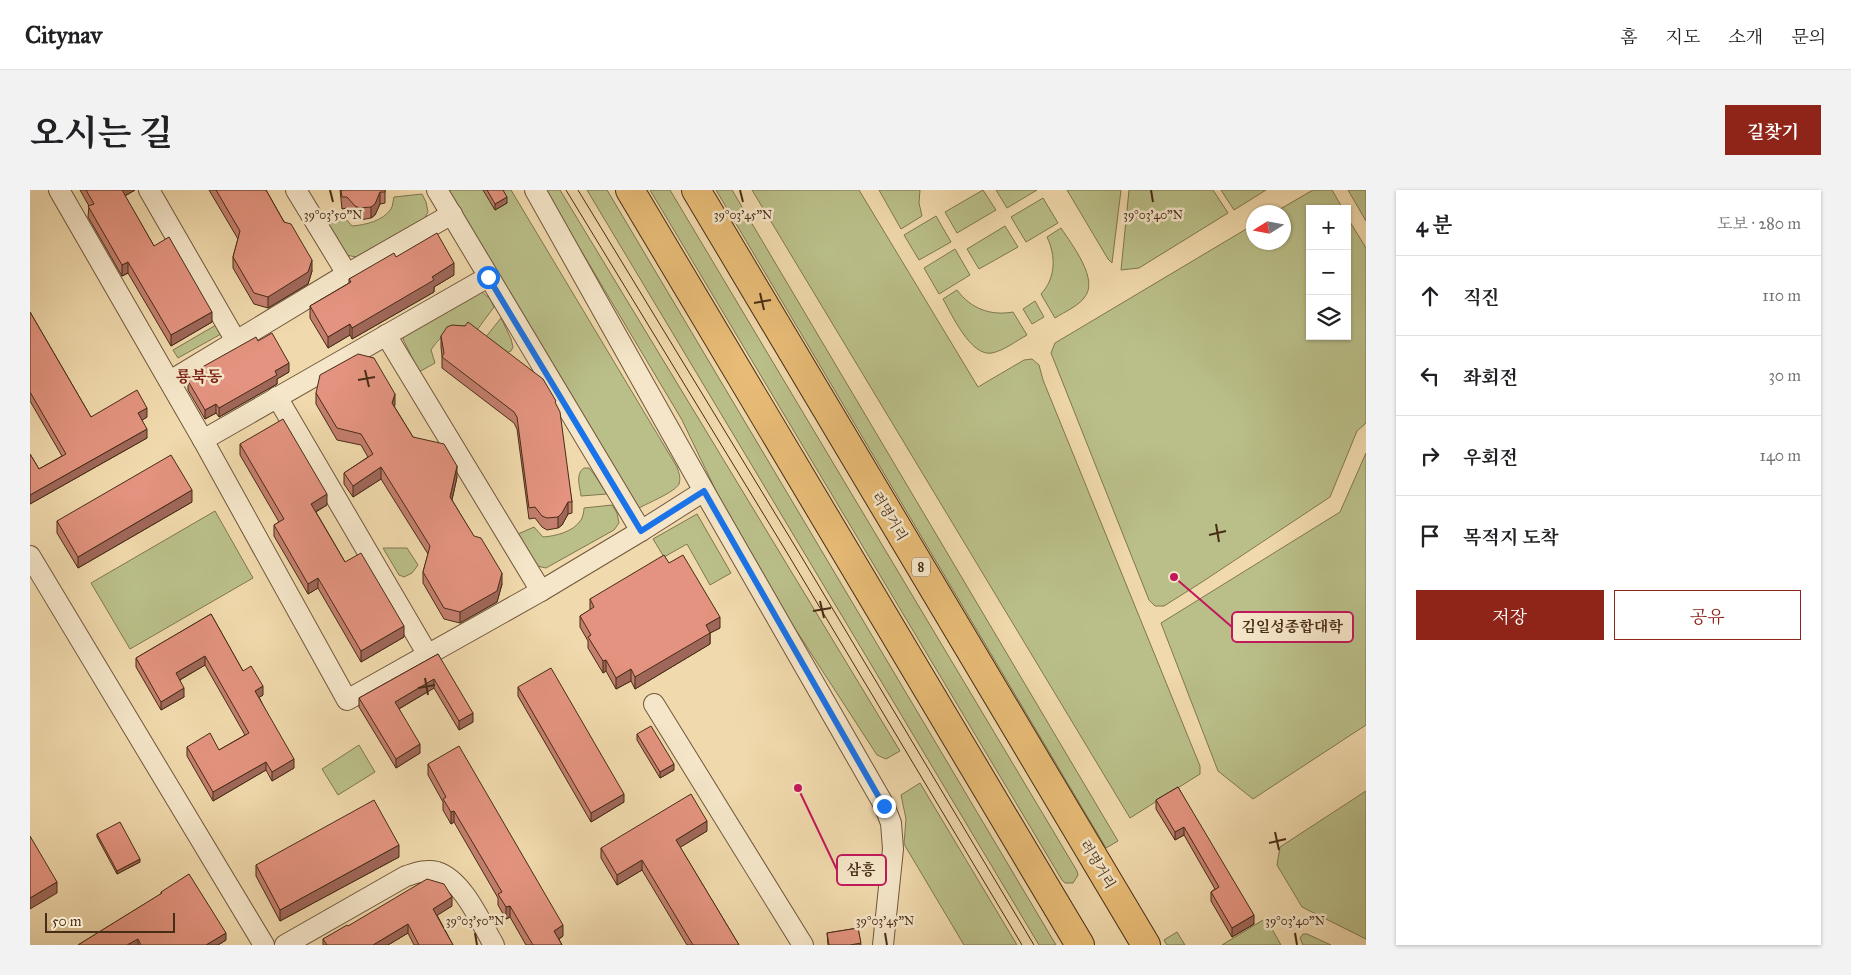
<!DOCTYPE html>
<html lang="ko">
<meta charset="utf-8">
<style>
:root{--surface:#fff;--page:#f2f2f2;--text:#202124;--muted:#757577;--line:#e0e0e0;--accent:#8f2418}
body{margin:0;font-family:"IM FELL Great Primer","Noto Serif KR",serif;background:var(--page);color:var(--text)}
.controls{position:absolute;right:15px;top:15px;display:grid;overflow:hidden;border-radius:0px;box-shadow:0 1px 4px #0004}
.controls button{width:45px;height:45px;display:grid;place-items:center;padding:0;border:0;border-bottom:1px solid var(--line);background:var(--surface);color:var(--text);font:25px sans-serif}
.compass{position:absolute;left:1216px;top:15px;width:45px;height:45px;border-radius:50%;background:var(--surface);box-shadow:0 1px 4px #0004;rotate:259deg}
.scale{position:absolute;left:15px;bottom:12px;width:130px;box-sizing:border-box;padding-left:5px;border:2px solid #472c16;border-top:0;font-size:14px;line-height:18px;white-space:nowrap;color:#472c16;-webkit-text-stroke:4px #f5e6c9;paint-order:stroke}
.stop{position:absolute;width:15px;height:15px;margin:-11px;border:4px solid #1a73e8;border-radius:50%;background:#fff}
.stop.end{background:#1a73e8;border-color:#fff;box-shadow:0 1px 5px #0008}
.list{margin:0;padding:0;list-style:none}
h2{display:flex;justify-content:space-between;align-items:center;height:65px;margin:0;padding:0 20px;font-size:21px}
h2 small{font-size:16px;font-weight:400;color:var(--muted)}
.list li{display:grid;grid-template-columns:32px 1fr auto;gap:15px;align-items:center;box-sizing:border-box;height:80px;padding:0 20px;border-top:1px solid var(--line)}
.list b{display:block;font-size:19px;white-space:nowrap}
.list em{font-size:16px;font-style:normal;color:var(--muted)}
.actions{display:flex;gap:10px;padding:15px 20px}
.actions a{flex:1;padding:11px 0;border:1px solid var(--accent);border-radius:0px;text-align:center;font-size:18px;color:var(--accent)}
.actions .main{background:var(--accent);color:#fff}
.icon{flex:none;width:28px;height:28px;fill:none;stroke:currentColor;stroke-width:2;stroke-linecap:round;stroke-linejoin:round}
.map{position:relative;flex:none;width:1336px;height:755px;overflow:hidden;border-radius:0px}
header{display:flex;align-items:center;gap:30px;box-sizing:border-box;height:70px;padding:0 25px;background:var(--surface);border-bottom:1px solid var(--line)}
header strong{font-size:24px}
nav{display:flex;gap:28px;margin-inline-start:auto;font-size:18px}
.intro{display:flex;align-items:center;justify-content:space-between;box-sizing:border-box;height:120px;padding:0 30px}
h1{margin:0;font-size:35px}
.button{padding:12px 22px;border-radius:0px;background:var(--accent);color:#fff;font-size:18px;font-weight:700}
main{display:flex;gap:30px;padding:0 30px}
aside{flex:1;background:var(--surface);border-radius:0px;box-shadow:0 1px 4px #0004}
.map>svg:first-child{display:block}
</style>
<header>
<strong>Citynav</strong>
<nav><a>홈</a><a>지도</a><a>소개</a><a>문의</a></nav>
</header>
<div class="intro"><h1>오시는 길</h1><a class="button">길찾기</a></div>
<main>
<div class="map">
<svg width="1336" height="755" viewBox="0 0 1336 755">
<rect width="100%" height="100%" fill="#f0d9ac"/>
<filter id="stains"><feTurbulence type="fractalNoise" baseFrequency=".004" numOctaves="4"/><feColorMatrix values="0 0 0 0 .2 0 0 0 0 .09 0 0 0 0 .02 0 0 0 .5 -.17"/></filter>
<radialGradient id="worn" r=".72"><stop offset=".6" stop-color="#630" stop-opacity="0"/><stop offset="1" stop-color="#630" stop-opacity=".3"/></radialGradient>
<g fill="#babf89" stroke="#807650">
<path d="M 419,0 L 481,0 L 647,277 C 649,283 651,288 649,294 C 645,302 618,313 609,318 Z"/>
<path d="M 515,0 L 530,0 L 870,561 L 856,569 L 847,565 L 762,434 L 687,303 L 652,230 Z"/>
<path d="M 557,0 L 577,0 L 1026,755 L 1009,755 Z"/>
<path d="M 620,0 L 640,0 L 1047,681 L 1048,685 L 1043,693 L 1035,693 L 1032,690 Z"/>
<path d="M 686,0 L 702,0 L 1088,651 L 1076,658 Z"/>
<path d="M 722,0 L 829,0 L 948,197 L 994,170 L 1002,169 L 1009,175 L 1013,190 L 1170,576 L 1170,584 L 1100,628 Z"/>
<path d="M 849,0 L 890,0 L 889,13 L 892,26 L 871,39 Z"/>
<path d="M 953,0 L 966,20 L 927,43 L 915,22 Z"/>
<path d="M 966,0 L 1007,0 L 977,18 Z"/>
<path d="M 1037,0 L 1091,0 L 1082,73 L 1078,69 Z"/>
<path d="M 1099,0 L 1183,0 L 1198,23 L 1109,78 L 1091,80 Z"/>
<path d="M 1191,0 L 1236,0 L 1204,20 Z"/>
<path d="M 1283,0 L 1302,0 L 1313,19 L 1280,19 L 1280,146 L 1317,146 L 1317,27 L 1336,58 L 1336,233 L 1327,241 L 1300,307 L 1172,392 L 1134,416 L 1125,416 L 1119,410 L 1021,163 L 1025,153 L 1223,35 L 1224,52 L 1254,52 L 1254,22 L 1245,22 Z"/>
<path d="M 1318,0 L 1336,0 L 1336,31 Z"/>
<path d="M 392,4 L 396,12 L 398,22 L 394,29 L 326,67 L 316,65 L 297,33 L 313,26 L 322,36 C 335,35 353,31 361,19 C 363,16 363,10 364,7 Z"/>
<path d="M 1013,8 L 1028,33 L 996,52 L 981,27 Z"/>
<path d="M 906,26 L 921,52 L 889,70 L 874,45 Z"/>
<path d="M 975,36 L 988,57 L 949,79 L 937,59 Z"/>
<path d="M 1031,38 C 1042,55 1070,90 1054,108 C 1047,117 1034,122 1025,128 L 1011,104 C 1026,88 1026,66 1017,47 Z"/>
<path d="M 925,59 L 940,85 L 909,104 L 894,78 Z"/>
<path d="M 927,100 C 941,119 961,126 983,122 L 997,145 C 986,151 975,160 962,163 C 941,167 922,125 913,109 Z"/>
<path d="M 452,102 L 460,109 L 464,117 L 447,140 C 444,138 439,136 435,136 C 421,136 408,149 401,160 L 405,173 L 389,182 L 373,149 L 376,140 L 444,103 Z"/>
<path d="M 1005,111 L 1014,127 L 1002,134 L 993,119 Z"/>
<path d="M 471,128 L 481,149 L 483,157 L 481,161 L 476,163 L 455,148 Z"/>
<path d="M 186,135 L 191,144 L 148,168 L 143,160 Z"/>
<path d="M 1336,263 L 1336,535 L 1223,609 L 1188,581 L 1131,433 L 1310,322 Z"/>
<path d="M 554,278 L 559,278 L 564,284 L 577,304 L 551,306 C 550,297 545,284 554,278 Z"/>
<path d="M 582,315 L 587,323 L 589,333 L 584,340 L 516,378 L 507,376 L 488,344 L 504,337 L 513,347 C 526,346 543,342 551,330 C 553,327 554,321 554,318 Z"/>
<path d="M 185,321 L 223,388 L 100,459 L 61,393 Z"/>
<path d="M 667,324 L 701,383 L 680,395 L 657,354 L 634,367 L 623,349 Z"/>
<path d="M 353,358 L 377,358 L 388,375 L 382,383 L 374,387 L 369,385 Z"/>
<path d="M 329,555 L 345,582 L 308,605 L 292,579 Z"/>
<path d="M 890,593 L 987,755 L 934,755 L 874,654 L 876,629 L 871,605 Z"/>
<path d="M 1336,601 L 1336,749 L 1272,717 L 1247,675 L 1250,657 Z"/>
<path d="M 1233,730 L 1238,732 L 1251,755 L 1192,755 Z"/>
<path d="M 1147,742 L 1155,755 L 1137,755 L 1134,750 Z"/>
<path d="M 1273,744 L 1277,744 L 1301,755 L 1273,755 L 1270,748 Z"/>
</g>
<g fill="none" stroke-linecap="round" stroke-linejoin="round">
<g stroke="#71573c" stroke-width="22">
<g id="street">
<path d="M 29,0 L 173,250"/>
<path d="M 119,0 L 206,151"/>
<path d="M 266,0 L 317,84"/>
<path d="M 407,0 L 611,341 L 674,301"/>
<path d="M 505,0 L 674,301 L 854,615 L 861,633 L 863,659 L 853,755"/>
<path d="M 458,87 L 173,250 L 317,510 L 511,401 L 611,341"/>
<path d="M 356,145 L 511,401"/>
<path d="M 140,191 L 317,84 L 422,24"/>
<path d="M 247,207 L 398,465"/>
<path d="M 0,366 L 234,755"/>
<path d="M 624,514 L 773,755"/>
<path d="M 255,755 L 376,686 C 386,683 396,679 407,682 C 433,690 451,733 464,755"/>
</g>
</g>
<g stroke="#472c16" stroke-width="30">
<g id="highway">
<path d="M 600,0 L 1050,755"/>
<path d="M 666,0 L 1116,755"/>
</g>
</g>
<use href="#street" stroke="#f5e6c9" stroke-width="20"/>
<use href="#highway" stroke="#e8bc76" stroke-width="28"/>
<g stroke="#472c16" stroke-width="1">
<path d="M 536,0 L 759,366 L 992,755"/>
<path d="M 548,0 L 768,361 L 1004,755"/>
</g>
</g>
<g fill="#c37e6d" stroke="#472c16">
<path d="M 50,0 L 105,0 L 95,6 L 124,56 L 182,132 L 141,156 L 98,83 L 92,86 L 58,27 L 59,16 Z"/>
<path d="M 179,0 L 236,0 L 282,81 L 278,94 L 238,118 L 224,114 L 203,78 L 203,67 L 208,49 Z"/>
<path d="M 310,0 L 355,0 L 355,13 L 350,14 L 345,25 L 341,28 L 330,30 L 325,27 L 317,18 L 312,19 Z"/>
<path d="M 453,0 L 473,0 L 477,13 L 465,20 Z"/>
<path d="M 366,67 L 424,85 L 404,97 L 404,102 L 322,149 L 320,145 L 298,158 L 280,128 L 280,116 L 319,93 L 319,89 Z"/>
<path d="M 0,122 L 61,227 L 117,227 L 112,230 L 117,248 L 0,314 L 0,264 L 9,279 L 32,266 L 0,211 Z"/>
<path d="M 411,146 L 526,215 L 542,312 L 542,323 L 538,324 L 532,335 L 528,338 L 517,340 L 512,337 L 505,328 L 499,329 L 487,239 L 484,233 L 412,178 L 412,166 L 411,157 Z"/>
<path d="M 228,151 L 259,182 L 247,189 L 247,194 L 189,227 L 186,223 L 175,229 L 158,200 L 158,191 L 167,185 L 167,180 Z"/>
<path d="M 286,203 L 365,215 L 364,216 L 383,247 L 427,287 L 422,310 L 472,394 L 467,412 L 430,433 L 414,429 L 393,393 L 393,382 L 398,364 L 351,289 L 323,307 L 314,294 L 314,283 L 338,267 L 331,255 L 307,250 L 286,214 Z"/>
<path d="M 210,254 L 297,315 L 286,322 L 315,372 L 374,447 L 331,472 L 288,398 L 278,404 L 244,346 L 244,335 L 249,332 L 210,265 Z"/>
<path d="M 162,312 L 48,378 L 27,343 L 27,331 Z"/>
<path d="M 639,373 L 690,438 L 680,443 L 680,454 L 605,499 L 601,491 L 586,499 L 576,481 L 573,483 L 558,458 L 558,451 L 550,437 L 550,426 L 560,420 L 560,409 Z"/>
<path d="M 181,424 L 213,481 L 233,505 L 229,507 L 264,578 L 242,591 L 236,580 L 183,611 L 157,566 L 157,557 L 189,560 L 215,545 L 175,475 L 150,490 L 154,507 L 131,520 L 106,477 L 106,468 Z"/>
<path d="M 408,464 L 443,532 L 429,540 L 404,498 L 369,519 L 390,563 L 366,578 L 329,517 L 329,508 Z"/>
<path d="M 488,497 L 594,612 L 561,632 L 488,506 Z"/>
<path d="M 607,544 L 644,580 L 630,588 L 607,550 Z"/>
<path d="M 398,574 L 533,746 L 529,749 L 532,755 L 496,755 L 480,727 L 476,729 L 468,715 L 468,708 L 424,632 L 421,634 L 413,620 L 413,612 L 398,585 Z"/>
<path d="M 1148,597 L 1224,734 L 1202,747 L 1181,711 L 1181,702 L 1185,699 L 1154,645 L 1145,650 L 1126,619 L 1126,610 Z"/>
<path d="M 677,641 L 650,657 L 709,755 L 657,755 L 612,680 L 587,695 L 571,668 L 571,658 Z"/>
<path d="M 67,644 L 110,672 L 87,684 L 67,647 Z"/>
<path d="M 369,667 L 250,731 L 226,686 L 226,675 Z"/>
<path d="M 131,702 L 196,750 L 188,755 L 48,755 L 131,704 Z"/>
<path d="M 422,716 L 407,725 L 423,755 L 384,755 L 378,743 L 358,755 L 293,755 L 293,749 L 318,736 Z"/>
<path d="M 828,738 L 831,755 L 798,755 L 797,743 Z"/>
</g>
<g fill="#9f6759" stroke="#472c16">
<path d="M 91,0 L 105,0 L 91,8 Z"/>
<path d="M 350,2 L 350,14 L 345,25 L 341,28 L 341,17 Z"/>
<path d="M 477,7 L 477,13 L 465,20 L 465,14 Z"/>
<path d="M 282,70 L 282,81 L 278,94 L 238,118 L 238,107 Z"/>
<path d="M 98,72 L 98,83 L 92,86 L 92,75 Z"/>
<path d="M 424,73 L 424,85 L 404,97 L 404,102 L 322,149 L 322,138 L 402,87 Z"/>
<path d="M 182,122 L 182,132 L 141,156 L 141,145 Z"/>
<path d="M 320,134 L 320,145 L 298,158 L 298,147 Z"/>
<path d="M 259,173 L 259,182 L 247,189 L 247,194 L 189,227 L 189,218 L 245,181 Z"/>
<path d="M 365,204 L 365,215 L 362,225 L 362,213 Z"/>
<path d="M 186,214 L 186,223 L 175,229 L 175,220 Z"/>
<path d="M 117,218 L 117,227 L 108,233 L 108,223 Z"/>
<path d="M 117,239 L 117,248 L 0,314 L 0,305 Z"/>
<path d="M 427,276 L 427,287 L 420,318 L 420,307 Z"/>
<path d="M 351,277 L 351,289 L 323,307 L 323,296 Z"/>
<path d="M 162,300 L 162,312 L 48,378 L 48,367 Z"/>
<path d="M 297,304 L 297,315 L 281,324 L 281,314 Z"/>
<path d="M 538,312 L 538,324 L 532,335 L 528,338 L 528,327 Z"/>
<path d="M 472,383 L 472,394 L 467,412 L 430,433 L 430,422 Z"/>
<path d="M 288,388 L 288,398 L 278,404 L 278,394 Z"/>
<path d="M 690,427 L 690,438 L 680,443 L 680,454 L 605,499 L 605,487 L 676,435 Z"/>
<path d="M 374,436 L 374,447 L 331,472 L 331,461 Z"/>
<path d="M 175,466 L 175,475 L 146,492 L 146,483 Z"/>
<path d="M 576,470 L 576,481 L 573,483 L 573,471 Z"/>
<path d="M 601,479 L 601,491 L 586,499 L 586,488 Z"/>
<path d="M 404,489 L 404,498 L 365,521 L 365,512 Z"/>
<path d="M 233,496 L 233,505 L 225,510 L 225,501 Z"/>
<path d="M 154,498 L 154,507 L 131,520 L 131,512 Z"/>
<path d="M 443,523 L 443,532 L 429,540 L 429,531 Z"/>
<path d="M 390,554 L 390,563 L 366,578 L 366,569 Z"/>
<path d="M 264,569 L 264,578 L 242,591 L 242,582 Z"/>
<path d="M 236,572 L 236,580 L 183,611 L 183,602 Z"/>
<path d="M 644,574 L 644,580 L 630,588 L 630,582 Z"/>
<path d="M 594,604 L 594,612 L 561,632 L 561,623 Z"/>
<path d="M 424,621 L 424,632 L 421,634 L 421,622 Z"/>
<path d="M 677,631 L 677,641 L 646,660 L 646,650 Z"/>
<path d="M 1154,637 L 1154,645 L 1145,650 L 1145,642 Z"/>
<path d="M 369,655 L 369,667 L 250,731 L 250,720 Z"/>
<path d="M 110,669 L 110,672 L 87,684 L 87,681 Z"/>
<path d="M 612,670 L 612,680 L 587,695 L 587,685 Z"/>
<path d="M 27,692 L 27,703 L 0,719 L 0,708 Z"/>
<path d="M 422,707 L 422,716 L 403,728 L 403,719 Z"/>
<path d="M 480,716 L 480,727 L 476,729 L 476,717 Z"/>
<path d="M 1224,725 L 1224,734 L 1202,747 L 1202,738 Z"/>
<path d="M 378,734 L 378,743 L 358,755 L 343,755 Z"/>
<path d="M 533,735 L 533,746 L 524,752 L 524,741 Z"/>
<path d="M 196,743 L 196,750 L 188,755 L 176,755 Z"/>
<path d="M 108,749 L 108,755 L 97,755 Z"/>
</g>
<g fill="#e3937f" stroke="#472c16">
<path d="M 56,0 L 92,0 L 124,56 L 139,47 L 182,122 L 141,145 L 98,72 L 92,75 L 58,16 L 64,14 Z"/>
<path d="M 186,0 L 236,0 L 254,32 L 261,34 L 282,70 L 278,82 L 238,107 L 224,103 L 203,67 L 210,41 Z"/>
<path d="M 311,0 L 355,0 L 355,2 L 350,2 L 345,14 L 341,17 L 330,18 L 325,16 L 317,7 L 312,7 Z"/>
<path d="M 457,0 L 473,0 L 477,7 L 465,14 Z"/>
<path d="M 407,43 L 424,73 L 402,87 L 404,90 L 322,138 L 320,134 L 298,147 L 280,116 L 321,92 L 319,89 L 364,63 L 366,67 Z"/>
<path d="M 0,122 L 61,227 L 107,200 L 117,218 L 108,223 L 117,239 L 0,305 L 0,264 L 9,279 L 36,264 L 0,202 Z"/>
<path d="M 438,132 L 513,189 L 526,211 L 525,212 L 530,222 L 542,312 L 538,312 L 532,323 L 528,327 L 517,328 L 512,326 L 505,317 L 499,318 L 487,227 L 484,222 L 412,167 L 414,163 L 411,146 L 417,137 L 422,135 L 435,136 Z"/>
<path d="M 242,143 L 259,173 L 245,181 L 247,185 L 189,218 L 186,214 L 175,220 L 158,191 L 170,184 L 167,180 L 226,147 L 228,151 Z"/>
<path d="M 328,164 L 344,168 L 365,204 L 362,213 L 383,247 L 414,254 L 427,276 L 420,307 L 444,346 L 451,348 L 472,383 L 467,401 L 430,422 L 414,418 L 393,382 L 400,356 L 351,277 L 323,296 L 314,283 L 343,264 L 331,244 L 307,238 L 286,203 L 290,185 Z"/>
<path d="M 253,229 L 297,304 L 281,314 L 315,372 L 331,363 L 374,436 L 331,461 L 288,388 L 278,394 L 244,335 L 254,329 L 210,254 Z"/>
<path d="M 141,265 L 162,300 L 48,367 L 27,331 Z"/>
<path d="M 634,365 L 639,373 L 653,365 L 690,427 L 676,435 L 680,443 L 605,487 L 601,479 L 586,488 L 576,470 L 573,471 L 558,447 L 561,445 L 550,426 L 564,417 L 560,409 Z"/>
<path d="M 181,424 L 213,481 L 221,476 L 233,496 L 225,501 L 264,569 L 242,582 L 236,572 L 183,602 L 157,557 L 180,543 L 189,560 L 219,543 L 175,466 L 146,483 L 154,498 L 131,512 L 106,468 Z"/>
<path d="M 408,464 L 443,523 L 429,531 L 404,489 L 365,512 L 390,554 L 366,569 L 329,508 Z"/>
<path d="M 521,478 L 594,604 L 561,623 L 488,497 Z"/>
<path d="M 621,536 L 644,574 L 630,582 L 607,544 Z"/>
<path d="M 429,556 L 533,735 L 524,741 L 532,755 L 503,755 L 480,716 L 476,717 L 468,704 L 472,702 L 424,621 L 421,622 L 413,609 L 416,607 L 398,574 Z"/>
<path d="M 1148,597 L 1224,725 L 1202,738 L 1181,702 L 1189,697 L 1154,637 L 1145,642 L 1126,610 Z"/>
<path d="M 661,604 L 677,631 L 646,650 L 709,755 L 663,755 L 612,670 L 587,685 L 571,658 Z"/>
<path d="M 344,610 L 369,655 L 250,720 L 226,675 Z"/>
<path d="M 90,632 L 110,669 L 87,681 L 67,644 Z"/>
<path d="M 0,646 L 27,692 L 0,708 Z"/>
<path d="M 159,684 L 196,743 L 176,755 L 111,755 L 108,749 L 97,755 L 48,755 L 132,703 L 131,702 Z"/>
<path d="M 397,689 L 414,694 L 422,707 L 403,719 L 423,755 L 389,755 L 378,734 L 343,755 L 297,755 L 293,749 L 317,735 L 318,736 Z"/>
<path d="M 828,738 L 831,753 L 820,755 L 799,755 L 797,743 Z"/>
</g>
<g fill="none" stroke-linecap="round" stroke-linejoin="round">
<path stroke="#1a73e8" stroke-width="6" d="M 458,87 L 611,341 L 674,301 L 854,616"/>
</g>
<path fill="none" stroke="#472c16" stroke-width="2" d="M 300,0 L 303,12M 710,0 L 713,12M 1121,0 L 1123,12M 730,103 L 734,120M 724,113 L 741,110M 335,180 L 339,197M 328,190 L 345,187M 1186,334 L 1189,352M 1179,345 L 1196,341M 790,411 L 794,428M 783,421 L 801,418M 395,488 L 398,505M 388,498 L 405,495M 1245,642 L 1249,660M 1239,653 L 1256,649M 445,743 L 447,755M 855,743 L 857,755M 1265,743 L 1267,755"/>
<g text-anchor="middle" stroke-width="5" stroke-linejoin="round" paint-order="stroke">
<rect fill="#f5e6c9" stroke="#7b644c" stroke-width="1" x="882" y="367.5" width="18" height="19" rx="4"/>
<g font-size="12" font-weight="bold" fill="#472c16">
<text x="891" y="381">8</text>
</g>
<g font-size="14" fill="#472c16" stroke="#f5e6c9">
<text transform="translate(860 326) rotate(59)" y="5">려명거리</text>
<text transform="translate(1068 674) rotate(59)" y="5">려명거리</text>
</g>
<g font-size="16" font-weight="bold" fill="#7a1f14" stroke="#f5e6c9">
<text x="169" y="192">룡북동</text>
</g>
</g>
<g font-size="12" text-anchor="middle" fill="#472c16" stroke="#f5e6c9" stroke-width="5" stroke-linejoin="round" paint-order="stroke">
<text x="303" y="29">39°03'50"N</text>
<text x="713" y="29">39°03'45"N</text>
<text x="1123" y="29">39°03'40"N</text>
<text x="445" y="735">39°03'50"N</text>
<text x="855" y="735">39°03'45"N</text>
<text x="1265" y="735">39°03'40"N</text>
</g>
<path fill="none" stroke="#c2185b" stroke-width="2" d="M1144 387L1202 437M768 598L807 680"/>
<g fill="#c2185b" stroke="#f5e6c9" stroke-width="2">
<circle cx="1144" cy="387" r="5"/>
<circle cx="768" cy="598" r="5"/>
</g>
<g fill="#f5e6c9" stroke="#c2185b" stroke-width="2">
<rect x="1202" y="422" width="121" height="30" rx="5"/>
<rect x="807" y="665" width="49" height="30" rx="5"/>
</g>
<g font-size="15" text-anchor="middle" font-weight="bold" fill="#472c16">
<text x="1262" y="442">김일성종합대학</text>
<text x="831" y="685">삼흥</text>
</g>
<rect width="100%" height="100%" filter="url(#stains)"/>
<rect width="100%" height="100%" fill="url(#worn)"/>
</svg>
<div class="controls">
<button>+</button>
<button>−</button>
<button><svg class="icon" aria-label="layers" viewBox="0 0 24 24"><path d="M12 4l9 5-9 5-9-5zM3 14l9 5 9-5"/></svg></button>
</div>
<svg class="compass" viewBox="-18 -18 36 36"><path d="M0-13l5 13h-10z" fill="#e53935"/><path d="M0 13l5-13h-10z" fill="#757577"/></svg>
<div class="scale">50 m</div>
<div class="stop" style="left:458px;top:87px"></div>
<div class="stop end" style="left:854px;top:616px"></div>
</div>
<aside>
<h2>4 분<small>도보 · 280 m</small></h2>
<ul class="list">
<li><svg class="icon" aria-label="ahead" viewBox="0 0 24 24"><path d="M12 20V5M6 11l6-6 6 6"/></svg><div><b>직진</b></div><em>110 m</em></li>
<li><svg class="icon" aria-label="left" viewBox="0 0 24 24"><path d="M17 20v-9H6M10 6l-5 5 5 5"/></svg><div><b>좌회전</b></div><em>30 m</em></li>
<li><svg class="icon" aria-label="right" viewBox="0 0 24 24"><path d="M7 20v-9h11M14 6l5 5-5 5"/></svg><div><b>우회전</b></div><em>140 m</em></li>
<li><svg class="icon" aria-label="arrive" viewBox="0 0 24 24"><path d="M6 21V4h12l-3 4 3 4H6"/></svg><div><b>목적지 도착</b></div></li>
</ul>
<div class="actions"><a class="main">저장</a><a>공유</a></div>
</aside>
</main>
